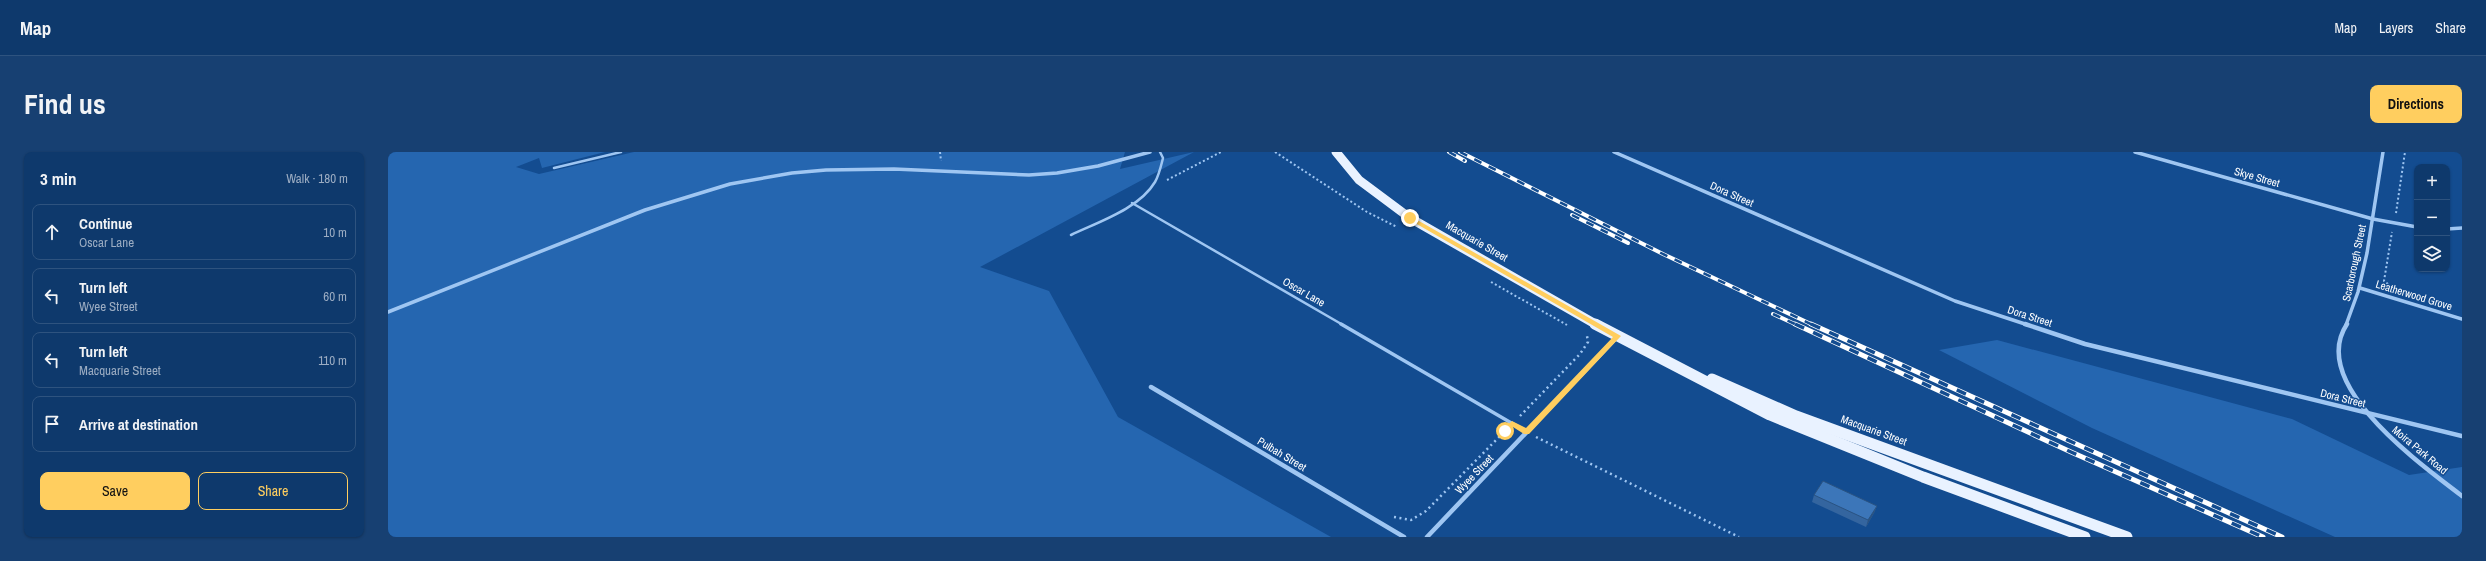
<!DOCTYPE html>
<meta charset="utf-8">
<style>
:root{--surface:#0e396c;--page:#174072;--text:#f1f3f6;--muted:#9bacc2;--line:#2e537f;--accent:#ffce5f}
body{margin:0;font-family:"Archivo Narrow",sans-serif;background:var(--page);color:var(--text)}
.controls{position:absolute;right:12px;top:12px;display:grid;overflow:hidden;border-radius:8px;box-shadow:0 1px 3px #0004}
.controls button{width:36px;height:36px;display:grid;place-items:center;padding:0;border:0;border-bottom:1px solid var(--line);background:var(--surface);color:var(--text);font:20px sans-serif}
.stop{position:absolute;width:12px;height:12px;margin:-9px;border:3px solid #ffce5f;border-radius:50%;background:#fff}
.stop.end{background:#ffce5f;border-color:#fff;box-shadow:0 1px 4px #0008}
.list{margin:0;padding:0;list-style:none}
h2{display:flex;justify-content:space-between;align-items:center;height:52px;margin:0;padding:0 16px;font-size:17px}
h2 small{font-size:13px;font-weight:400;color:var(--muted)}
.list li{display:grid;grid-template-columns:26px 1fr auto;gap:12px;align-items:center;box-sizing:border-box;height:56px;margin:0 8px 8px;padding:0 8px;border:1px solid var(--line);border-radius:8px}
.list b{display:block;font-size:15px;white-space:nowrap}
.list p{margin:0;font-size:13px;white-space:nowrap;color:var(--muted)}
.list em{font-size:13px;font-style:normal;color:var(--muted)}
.actions{display:flex;gap:8px;padding:12px 16px}
.actions a{flex:1;padding:9px 0;border:1px solid var(--accent);border-radius:8px;text-align:center;font-size:14px;color:var(--accent)}
.actions .main{background:var(--accent);color:#111}
.icon{flex:none;width:22px;height:22px;fill:none;stroke:currentColor;stroke-width:2;stroke-linecap:round;stroke-linejoin:round}
.map{position:relative;flex:none;width:2074px;height:385px;overflow:hidden;border-radius:8px}
header{display:flex;align-items:center;gap:24px;box-sizing:border-box;height:56px;padding:0 20px;background:var(--surface);border-bottom:1px solid var(--line)}
header strong{font-size:19px}
nav{display:flex;gap:22px;margin-inline-start:auto;font-size:14px}
.intro{display:flex;align-items:center;justify-content:space-between;box-sizing:border-box;height:96px;padding:0 24px}
h1{margin:0;font-size:28px}
.button{padding:10px 18px;border-radius:8px;background:var(--accent);color:#111;font-size:14px;font-weight:700}
main{display:flex;gap:24px;padding:0 24px}
aside{flex:1;background:var(--surface);border-radius:8px;box-shadow:0 1px 3px #0004}
.map>svg:first-child{display:block}
</style>
<header>
<strong>Map</strong>
<nav><a>Map</a><a>Layers</a><a>Share</a></nav>
</header>
<div class="intro"><h1>Find us</h1><a class="button">Directions</a></div>
<main>
<aside>
<h2>3 min<small>Walk · 180 m</small></h2>
<ul class="list">
<li><svg class="icon" aria-label="ahead" viewBox="0 0 24 24"><path d="M12 20V5M6 11l6-6 6 6"/></svg><div><b>Continue</b><p>Oscar Lane</p></div><em>10 m</em></li>
<li><svg class="icon" aria-label="left" viewBox="0 0 24 24"><path d="M17 20v-9H6M10 6l-5 5 5 5"/></svg><div><b>Turn left</b><p>Wyee Street</p></div><em>60 m</em></li>
<li><svg class="icon" aria-label="left" viewBox="0 0 24 24"><path d="M17 20v-9H6M10 6l-5 5 5 5"/></svg><div><b>Turn left</b><p>Macquarie Street</p></div><em>110 m</em></li>
<li><svg class="icon" aria-label="arrive" viewBox="0 0 24 24"><path d="M6 21V4h12l-3 4 3 4H6"/></svg><div><b>Arrive at destination</b></div></li>
</ul>
<div class="actions"><a class="main">Save</a><a>Share</a></div>
</aside>
<div class="map">
<svg width="2074" height="385" viewBox="0 0 2074 385">
<rect width="100%" height="100%" fill="#134c90"/>
<g fill="#2566b0">
<path d="M 0,0 L 217,0 L 154,16 L 151,6 L 128,15 L 151,22 L 246,0 L 737,0 L 732,17 L 806,0 L 592,115 L 661,139 L 730,265 L 943,385 L 0,385 Z"/>
<path d="M 1609,188 L 1904,267 L 2021,323 L 2074,315 L 2074,385 L 1947,385 L 1704,276 L 1551,198 Z"/>
</g>
<g fill="none" stroke-linecap="round" stroke-linejoin="round">
<g stroke="#9fc6f2" stroke-width="2" stroke-dasharray="2 2.5" stroke-linecap="butt">
<path d="M 552,0 L 553,9"/>
<path d="M 887,0 L 979,60 L 1009,75"/>
<path d="M 779,28 L 833,0"/>
<path d="M 2008,61 L 2017,0"/>
<path d="M 1103,130 L 1179,173"/>
<path d="M 2000,132 L 1996,129 L 2004,80"/>
</g>
<g stroke="#9fc6f2" stroke-width="2.5" stroke-dasharray="2 3.5" stroke-linecap="butt">
<path d="M 1132,264 L 1192,202 L 1200,190 L 1199,184"/>
<path d="M 1148,285 L 1351,385"/>
<path d="M 1006,365 L 1023,368 L 1038,359 L 1117,279"/>
</g>
<g stroke="#9fc6f2" stroke-width="2.5">
<path d="M 166,16 L 233,0"/>
<path d="M 744,51 L 955,173"/>
<path d="M 683,83 C 710,70 751,57 767,30 C 771,23 773,14 775,6 L 772,0"/>
</g>
<path stroke="#9fc6f2" stroke-width="3.5" d="M 953,172 L 1139,280"/>
<g stroke="#9fc6f2" stroke-width="3.5">
<path d="M 1226,0 L 1567,149 L 1640,173"/>
<path d="M 1747,0 L 1985,67 L 2029,75"/>
<path d="M 2059,77 L 2074,76"/>
<path d="M 1972,136 L 2074,167"/>
<path d="M 0,160 L 257,58 L 342,32 L 404,21 L 438,18 L 506,17 L 641,23 L 669,21 L 710,14 L 762,0"/>
<path d="M 1958,173 L 1970,140 L 1979,101 L 1995,0"/>
</g>
<g stroke="#9fc6f2" stroke-width="4.5">
<path d="M 1637,172 L 1697,192 L 2074,284"/>
<path d="M 1959,172 C 1919,232 2034,313 2074,344"/>
<path d="M 763,235 L 1016,385"/>
<path d="M 1039,385 L 1229,185"/>
</g>
<path stroke="#e9f2ff" stroke-width="9" d="M 948,0 L 971,28 L 1022,66 L 1209,173"/>
<g stroke="#e9f2ff" stroke-width="11">
<path d="M 1207,172 L 1382,263 L 1535,325 L 1697,385"/>
<path d="M 1324,227 L 1408,264 L 1739,385"/>
</g>
<g stroke="#fff" stroke-width="4">
<g id="rail-far1">
<path d="M 1061,0 L 1077,9"/>
<path d="M 1072,0 L 1275,102 L 1425,173"/>
<path d="M 1184,63 L 1240,91"/>
<path d="M 1385,162 L 1409,173"/>
</g>
</g>
<g stroke="#fff" stroke-width="5">
<g id="rail">
<path d="M 1407,172 L 1683,300 L 1875,385"/>
<path d="M 1423,172 L 1894,385"/>
</g>
</g>
<use href="#rail-far1" stroke="#134c90" stroke-width="2.5" stroke-dasharray="8" stroke-linecap="butt"/>
<use href="#rail" stroke="#134c90" stroke-width="3.5" stroke-dasharray="10" stroke-linecap="butt"/>
</g>
<path fill="#34659f" d="M 1426,343 L 1489,354 L 1486,361 L 1478,375 L 1424,350 Z"/>
<path fill="#2a5382" d="M 1489,354 L 1486,361 L 1478,375 L 1480,368 Z"/>
<path fill="#3c76b9" stroke="#2a5382" d="M 1435,329 L 1489,354 L 1480,368 L 1426,343 Z"/>
<path fill="#ffce5f" d="M 1020,65 L 1024,65 L 1233,184 L 1141,282 L 1136,282 L 1125,275 L 1120,281 L 1113,279 L 1124,269 L 1138,276 L 1225,185 L 1020,67 Z"/>
<g text-anchor="middle" stroke-width="3" stroke-linejoin="round" paint-order="stroke">
<g font-size="11" fill="#fff" stroke="#134c90">
<text transform="translate(1869 25) rotate(16)" y="4">Skye Street</text>
<text transform="translate(1344 42) rotate(24)" y="4">Dora Street</text>
<text transform="translate(1089 89) rotate(30)" y="4">Macquarie Street</text>
<text transform="translate(1966 111) rotate(-78)" y="4">Scarborough Street</text>
<text transform="translate(916 140) rotate(30)" y="4">Oscar Lane</text>
<text transform="translate(2026 143) rotate(17)" y="4">Leatherwood Grove</text>
<text transform="translate(1642 164) rotate(18)" y="4">Dora Street</text>
<text transform="translate(1955 246) rotate(14)" y="4">Dora Street</text>
<text transform="translate(1486 278) rotate(20)" y="4">Macquarie Street</text>
<text transform="translate(2032 298) rotate(40)" y="4">Moira Park Road</text>
<text transform="translate(894 302) rotate(31)" y="4">Pulbah Street</text>
<text transform="translate(1086 322) rotate(-46)" y="4">Wyee Street</text>
</g>
</g>
</svg>
<div class="controls">
<button>+</button>
<button>−</button>
<button><svg class="icon" aria-label="layers" viewBox="0 0 24 24"><path d="M12 4l9 5-9 5-9-5zM3 14l9 5 9-5"/></svg></button>
</div>
<div class="stop" style="left:1117px;top:279px"></div>
<div class="stop end" style="left:1022px;top:66px"></div>
</div>
</main>
